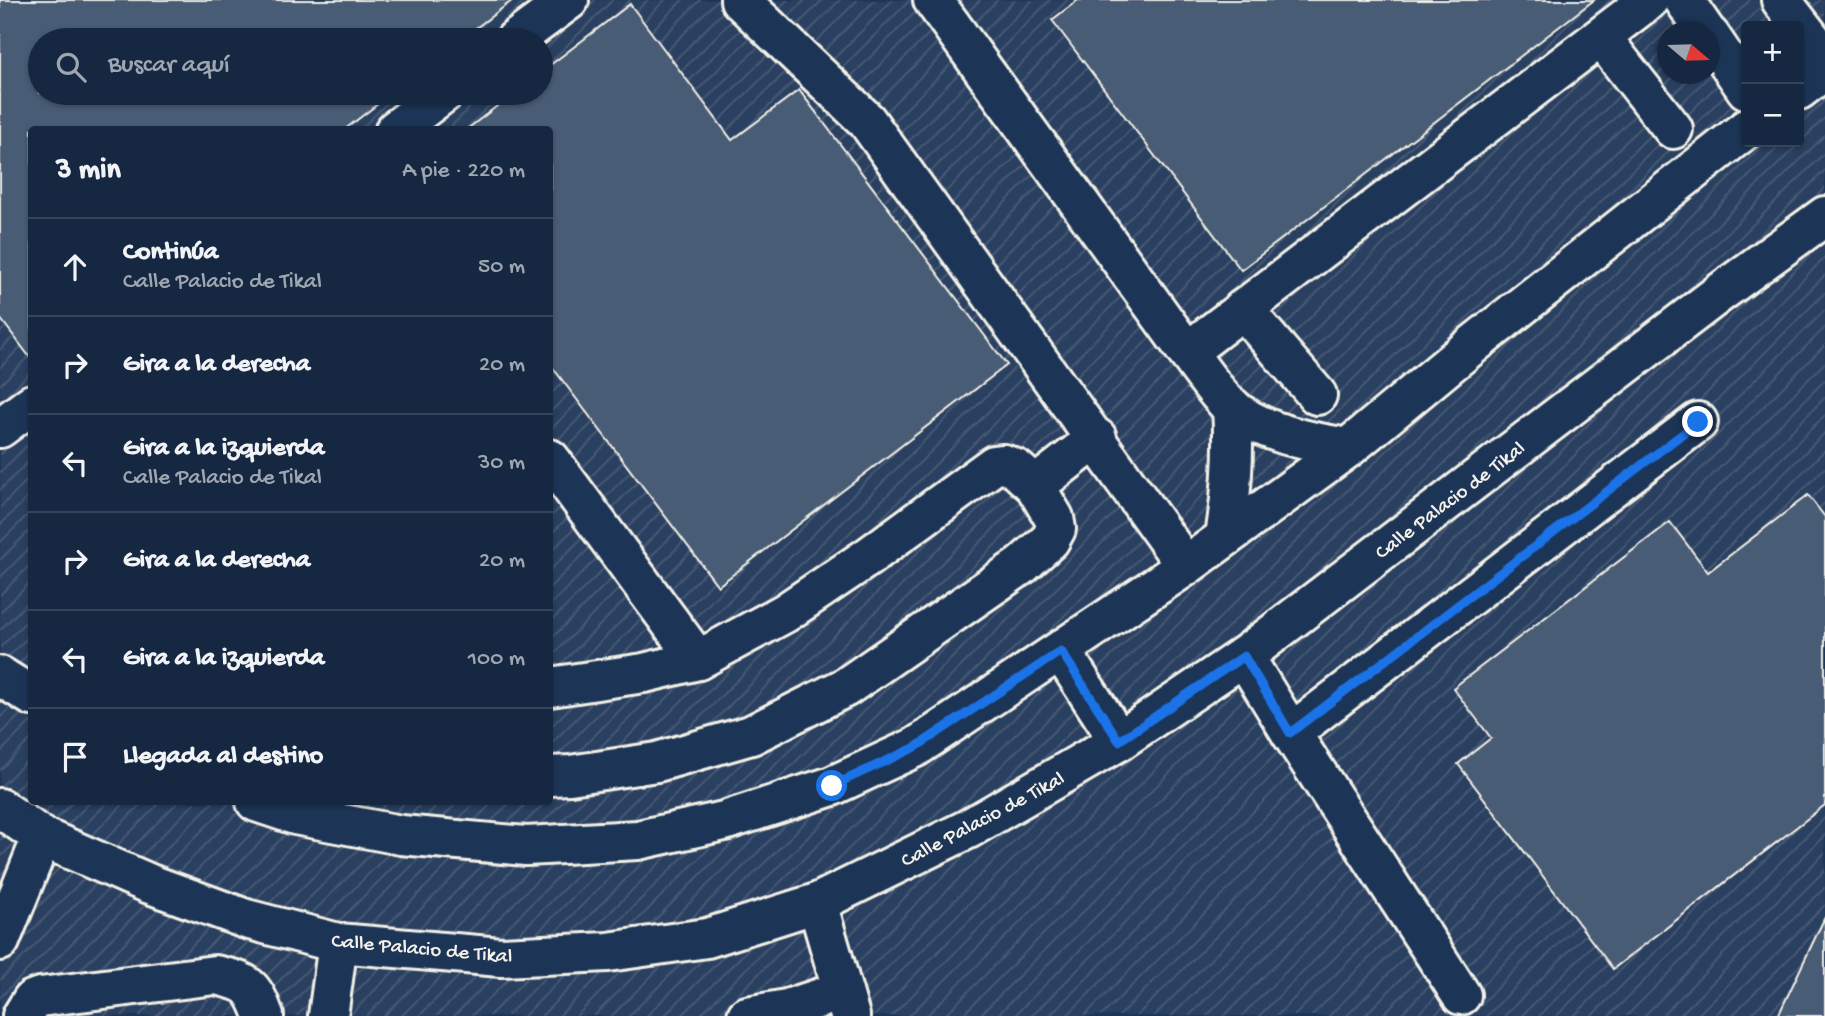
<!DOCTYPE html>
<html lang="es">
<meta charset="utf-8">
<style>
:root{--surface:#162841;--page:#23344c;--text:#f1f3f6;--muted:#9ea6b1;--line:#35445a}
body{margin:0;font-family:"Gochi Hand",sans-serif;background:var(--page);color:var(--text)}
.controls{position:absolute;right:21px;top:21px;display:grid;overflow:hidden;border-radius:7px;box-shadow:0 2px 5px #0004}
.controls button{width:63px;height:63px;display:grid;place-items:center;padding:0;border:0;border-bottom:2px solid var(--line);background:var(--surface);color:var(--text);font:35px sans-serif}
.compass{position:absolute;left:1657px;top:21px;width:63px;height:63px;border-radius:50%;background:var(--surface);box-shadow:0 2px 5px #0004;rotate:109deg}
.stop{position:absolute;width:21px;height:21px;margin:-16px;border:5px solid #1a73e8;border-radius:50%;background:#fff}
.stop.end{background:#1a73e8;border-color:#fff;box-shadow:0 2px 7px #0008}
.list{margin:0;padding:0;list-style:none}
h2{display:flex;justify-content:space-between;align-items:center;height:91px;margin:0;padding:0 28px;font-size:30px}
h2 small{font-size:23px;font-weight:400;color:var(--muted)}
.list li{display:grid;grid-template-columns:46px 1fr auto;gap:21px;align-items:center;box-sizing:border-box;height:98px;padding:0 28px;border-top:2px solid var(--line)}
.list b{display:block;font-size:26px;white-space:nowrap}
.list p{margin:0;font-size:23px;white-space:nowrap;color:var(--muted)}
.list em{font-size:23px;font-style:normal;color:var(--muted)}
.icon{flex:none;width:38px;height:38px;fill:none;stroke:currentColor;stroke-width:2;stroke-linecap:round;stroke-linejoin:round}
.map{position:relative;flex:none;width:1825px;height:1016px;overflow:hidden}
.search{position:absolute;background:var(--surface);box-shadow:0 2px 5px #0004;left:28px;top:28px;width:525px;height:77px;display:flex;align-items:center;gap:18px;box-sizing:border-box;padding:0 24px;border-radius:38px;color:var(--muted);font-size:26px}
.panel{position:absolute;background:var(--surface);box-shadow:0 2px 5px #0004;left:28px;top:126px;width:525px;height:679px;border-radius:7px}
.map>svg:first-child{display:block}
</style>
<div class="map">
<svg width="1825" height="1016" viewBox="0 0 1825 1016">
<defs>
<pattern id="industrial-furrows" width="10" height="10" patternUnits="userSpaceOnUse" patternTransform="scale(1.75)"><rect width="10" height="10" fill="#2a4060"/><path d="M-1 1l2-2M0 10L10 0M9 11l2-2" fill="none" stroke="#4a5c77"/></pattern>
</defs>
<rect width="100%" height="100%" fill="#1d3557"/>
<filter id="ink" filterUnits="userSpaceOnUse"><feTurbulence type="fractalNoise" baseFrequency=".0143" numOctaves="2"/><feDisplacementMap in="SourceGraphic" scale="14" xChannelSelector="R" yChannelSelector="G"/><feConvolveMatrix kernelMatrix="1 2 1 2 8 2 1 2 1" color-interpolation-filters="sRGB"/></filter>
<g filter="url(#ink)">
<path fill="url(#industrial-furrows)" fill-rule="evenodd" d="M 0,0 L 1825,0 L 1825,1016 L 0,1016 ZM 1746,26 L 1799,26 L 1799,142 L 1746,142 ZM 1668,32 L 1710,32 L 1710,74 L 1668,74 ZM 40,40 L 541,40 L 541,93 L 40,93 ZM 32,130 L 550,130 L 550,802 L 32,802 Z"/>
<g fill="#485b74" stroke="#f4f1e8" stroke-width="2">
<path d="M 0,0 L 513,0 L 460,40 L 40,40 L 40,93 L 392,93 L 344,130 L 32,130 L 32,360 L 0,318 Z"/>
<path d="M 1078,0 L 1594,0 L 1241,270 L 1052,20 Z"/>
<path d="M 630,4 L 732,140 L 799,90 L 1007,365 L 718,586 L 550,364 L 550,130 L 466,130 L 514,93 L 541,93 L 541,72 Z"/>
<path d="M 1808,495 L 1825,517 L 1825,805 L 1613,969 L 1458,764 L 1491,738 L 1453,688 L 1670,522 L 1708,572 Z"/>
<path d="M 1825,917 L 1825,1016 L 1778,1016 Z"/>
</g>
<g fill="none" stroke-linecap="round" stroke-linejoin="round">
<g stroke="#f4f1e8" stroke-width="44">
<g id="minor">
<path d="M 740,0 L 867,121 L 1186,566"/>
<path d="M 933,0 L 1187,352 L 1649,0"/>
<path d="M 1684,0 L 1706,32"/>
<path d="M 1781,0 L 1825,57"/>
<path d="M 1710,36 L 1746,89"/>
<path d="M 1601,37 L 1673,129"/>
<path d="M 515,40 L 569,0"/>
<path d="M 1799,90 L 1825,70"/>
<path d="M 395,130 L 444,93"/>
<path d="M 1243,309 L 1317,395"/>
<path d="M 1187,352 C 1200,369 1216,393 1231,407 C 1261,433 1310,442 1348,448"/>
<path d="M 0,428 L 32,404"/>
<path d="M 550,459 L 698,660"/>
<path d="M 1035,486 L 1097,438"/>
<path d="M 1225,537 C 1232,493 1235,452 1232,407"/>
<path d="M 1061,651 L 1119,741"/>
<path d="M 1244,656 L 1291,733 L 1461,995"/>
<path d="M 0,676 L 32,696"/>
<path d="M 550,687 L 644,673 L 698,660 L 785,613 L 868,557 L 994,465 L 1004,464 L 1016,469 L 1035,486 L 1054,518 L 1056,529 L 1050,540 L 1022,565 L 846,687 L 751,735 L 657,762 L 570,775 L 550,776"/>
<path d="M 1291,733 L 1698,422"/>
<path d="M 256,802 L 295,815 L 401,835 L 526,846 L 638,840 L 724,821 L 832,786 L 916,747 L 1186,566 L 1348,448 L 1475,343 L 1746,129"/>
<path d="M 0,808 L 42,837 L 150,884 L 246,919 L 338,943 L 501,957 L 608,952 L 707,938 L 817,903 L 968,829 L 1119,741 L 1244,656 L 1717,295 L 1825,216"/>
<path d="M 817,903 L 850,1016"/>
<path d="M 0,941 L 42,837"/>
<path d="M 22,1016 L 32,1000 L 40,997 L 215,975 C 248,982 253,985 264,1016"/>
<path d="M 328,1016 L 338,943"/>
<path d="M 747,1016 L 787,1009 L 842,991"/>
</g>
</g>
<use href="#minor" stroke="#1d3557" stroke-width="38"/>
</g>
</g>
<g fill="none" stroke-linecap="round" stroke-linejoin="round" filter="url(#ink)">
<path stroke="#1a73e8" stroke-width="9" d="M 832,786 L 916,747 L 1061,651 L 1119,741 L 1244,656 L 1290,733 L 1698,422"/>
</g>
<g text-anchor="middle" stroke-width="7" stroke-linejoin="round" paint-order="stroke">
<g font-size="21" fill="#f4f1e8" stroke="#1d3557">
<text transform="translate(1449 499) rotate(-37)" y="7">Calle Palacio de Tikal</text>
<text transform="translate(982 818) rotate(-28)" y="7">Calle Palacio de Tikal</text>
<text transform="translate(422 947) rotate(5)" y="7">Calle Palacio de Tikal</text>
</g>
</g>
</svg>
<div class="controls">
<button>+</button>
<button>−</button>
</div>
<svg class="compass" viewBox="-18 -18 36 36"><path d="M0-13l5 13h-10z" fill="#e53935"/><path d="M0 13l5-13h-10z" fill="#9ea6b1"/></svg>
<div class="stop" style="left:832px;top:786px"></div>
<div class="stop end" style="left:1698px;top:422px"></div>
<div class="search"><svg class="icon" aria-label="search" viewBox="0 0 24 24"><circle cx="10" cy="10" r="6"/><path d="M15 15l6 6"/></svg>Buscar aquí</div>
<section class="panel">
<h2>3 min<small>A pie · 220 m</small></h2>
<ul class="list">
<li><svg class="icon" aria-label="ahead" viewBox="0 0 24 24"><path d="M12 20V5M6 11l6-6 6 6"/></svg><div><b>Continúa</b><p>Calle Palacio de Tikal</p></div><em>50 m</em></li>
<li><svg class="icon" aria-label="right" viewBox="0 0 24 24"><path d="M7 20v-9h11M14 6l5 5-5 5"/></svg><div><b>Gira a la derecha</b></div><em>20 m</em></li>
<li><svg class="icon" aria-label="left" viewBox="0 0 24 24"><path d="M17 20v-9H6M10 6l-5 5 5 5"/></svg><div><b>Gira a la izquierda</b><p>Calle Palacio de Tikal</p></div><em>30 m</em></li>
<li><svg class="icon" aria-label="right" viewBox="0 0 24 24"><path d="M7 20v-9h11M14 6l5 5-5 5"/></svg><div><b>Gira a la derecha</b></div><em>20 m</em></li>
<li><svg class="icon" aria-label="left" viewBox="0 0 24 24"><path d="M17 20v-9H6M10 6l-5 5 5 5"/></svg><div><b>Gira a la izquierda</b></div><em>100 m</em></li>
<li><svg class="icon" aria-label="arrive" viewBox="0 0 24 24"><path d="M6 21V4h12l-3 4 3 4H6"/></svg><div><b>Llegada al destino</b></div></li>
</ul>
</section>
</div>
